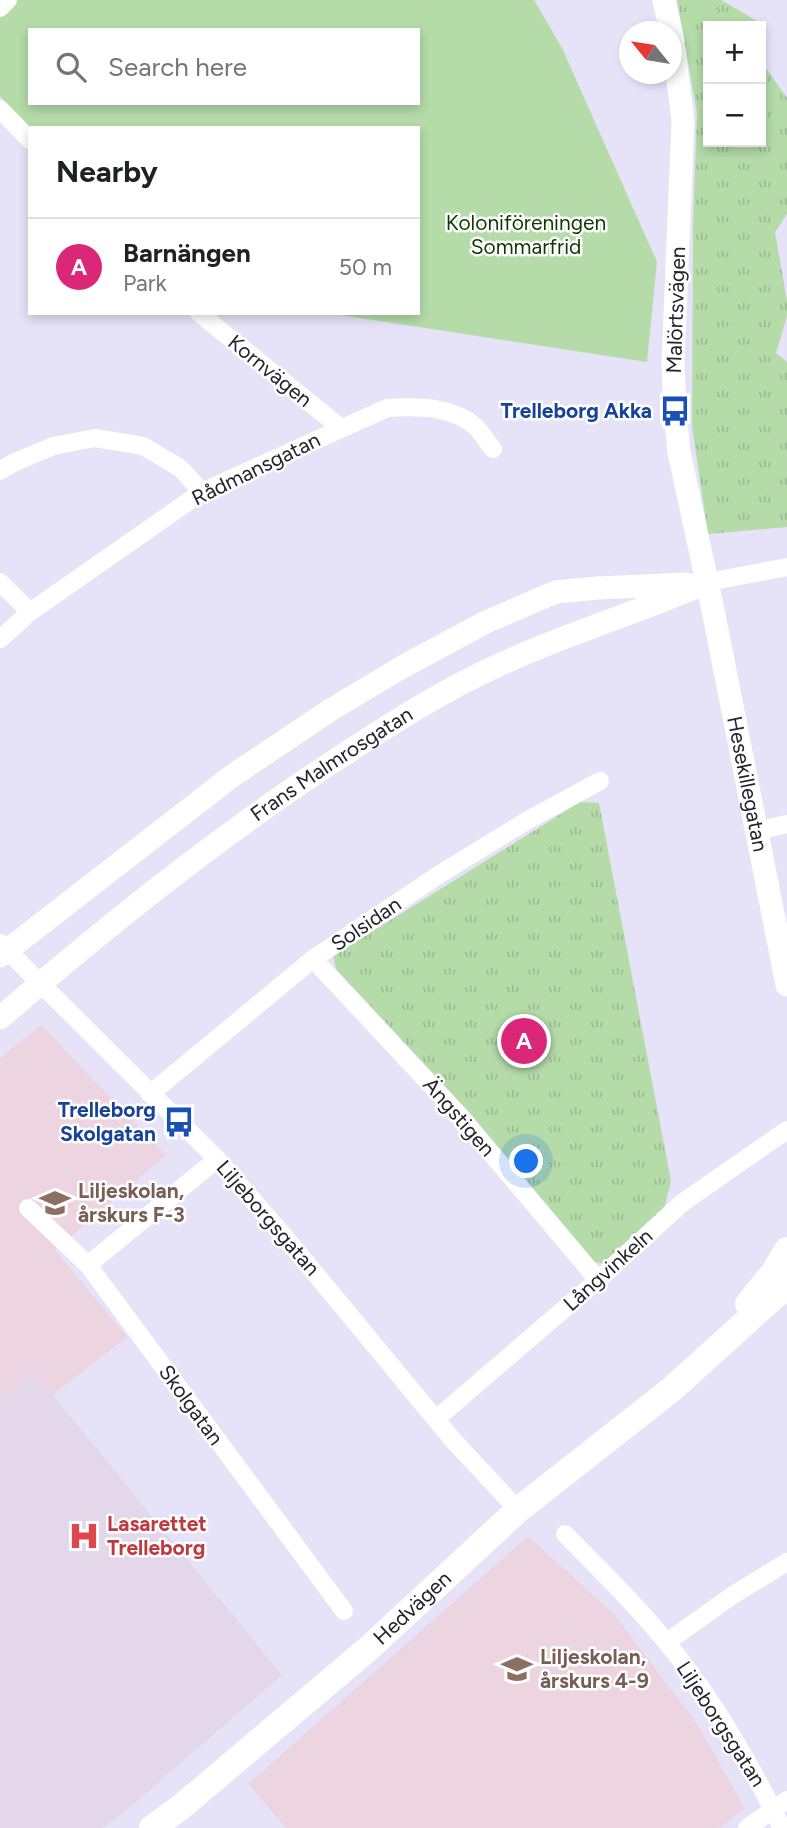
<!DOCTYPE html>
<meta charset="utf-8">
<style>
:root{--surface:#fff;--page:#f2f2f2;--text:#202124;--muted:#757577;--line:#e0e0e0;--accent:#db2777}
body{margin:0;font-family:Figtree,sans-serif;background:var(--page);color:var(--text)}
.controls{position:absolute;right:21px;top:21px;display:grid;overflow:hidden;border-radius:0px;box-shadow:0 4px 10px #0003}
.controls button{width:63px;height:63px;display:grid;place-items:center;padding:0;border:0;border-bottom:2px solid var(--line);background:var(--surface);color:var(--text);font:35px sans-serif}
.compass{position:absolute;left:619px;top:21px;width:63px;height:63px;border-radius:50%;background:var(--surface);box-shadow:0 4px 10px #0003;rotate:300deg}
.you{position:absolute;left:527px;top:1162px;width:24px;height:24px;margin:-18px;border:5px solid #fff;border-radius:50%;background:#1a73e8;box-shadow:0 0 0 10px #1a73e833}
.badge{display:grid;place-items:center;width:46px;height:46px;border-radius:50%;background:var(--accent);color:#fff;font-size:23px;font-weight:700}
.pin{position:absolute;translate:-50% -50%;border:4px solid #fff;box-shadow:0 2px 7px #0006}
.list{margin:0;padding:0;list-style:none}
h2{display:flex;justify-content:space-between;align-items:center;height:91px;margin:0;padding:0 28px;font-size:30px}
h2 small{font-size:23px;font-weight:400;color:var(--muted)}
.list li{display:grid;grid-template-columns:46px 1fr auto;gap:21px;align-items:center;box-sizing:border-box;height:98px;padding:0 28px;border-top:2px solid var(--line)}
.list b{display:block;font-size:26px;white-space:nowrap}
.list p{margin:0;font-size:23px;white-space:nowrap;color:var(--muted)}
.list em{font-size:23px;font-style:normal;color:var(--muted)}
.icon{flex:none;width:38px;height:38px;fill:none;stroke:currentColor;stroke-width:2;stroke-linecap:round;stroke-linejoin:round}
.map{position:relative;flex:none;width:787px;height:1828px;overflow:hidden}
.search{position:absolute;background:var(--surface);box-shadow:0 4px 10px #0003;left:28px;top:28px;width:392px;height:77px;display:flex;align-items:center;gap:18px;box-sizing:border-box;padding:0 24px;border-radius:0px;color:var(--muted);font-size:26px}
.panel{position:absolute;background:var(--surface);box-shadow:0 4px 10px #0003;left:28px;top:126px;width:392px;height:189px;border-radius:0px}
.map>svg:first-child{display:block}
</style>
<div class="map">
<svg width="787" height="1828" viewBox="0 0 787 1828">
<defs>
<pattern id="park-tufts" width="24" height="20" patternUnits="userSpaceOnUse" patternTransform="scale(1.75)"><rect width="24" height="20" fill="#b5dba9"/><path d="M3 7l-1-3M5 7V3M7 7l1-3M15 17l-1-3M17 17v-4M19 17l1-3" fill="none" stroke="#9cbc92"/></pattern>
</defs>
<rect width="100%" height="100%" fill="#e6e3f8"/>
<g fill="#ecd5e0">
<path d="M 41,1025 L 166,1155 L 55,1250 L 127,1337 L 52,1395 L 33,1372 L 0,1397 L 0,1058 Z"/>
<path d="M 528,1536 L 614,1614 L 698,1725 L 745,1809 L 719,1828 L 286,1828 L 248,1784 Z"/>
</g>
<path fill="#e4d7ea" d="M 33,1371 L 282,1675 L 121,1815 L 102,1828 L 0,1828 L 0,1397 Z"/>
<path fill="#b5dba9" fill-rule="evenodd" d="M 0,0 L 534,0 L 562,48 L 657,262 L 647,362 L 327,313 L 418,313 L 418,128 L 30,128 L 0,96 ZM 30,30 L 418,30 L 418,103 L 30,103 Z"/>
<g fill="url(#park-tufts)">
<path d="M 677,0 L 721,0 L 759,22 L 759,26 L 708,26 L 708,142 L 761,142 L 761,61 L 787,98 L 787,214 L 775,232 L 787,301 L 787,316 L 776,353 L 787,362 L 787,527 L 708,534 L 692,427 L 693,222 L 697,113 Z"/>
<path d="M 580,802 L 599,803 L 671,1181 L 663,1213 L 604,1264 L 595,1262 L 470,1113 L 336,969 L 333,956 Z"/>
</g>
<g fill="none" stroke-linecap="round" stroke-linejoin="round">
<g stroke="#fff" stroke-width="18">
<path d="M 0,8 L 8,0"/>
<path d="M 0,109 L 30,140"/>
<path d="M 199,313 L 341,428"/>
<path d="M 0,471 L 11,464 L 53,446 L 95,438 L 143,446 L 180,468 L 202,492"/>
<path d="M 0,582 L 30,612"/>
<path d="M 708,582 L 787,567"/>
<path d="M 0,639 L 30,612 L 202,492 L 387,408 C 417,406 452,406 476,427 C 482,433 487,442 493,449"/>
<path d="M 757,831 L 787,824"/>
<path d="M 0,943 L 217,1159 L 290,1243 L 452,1439 L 518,1510"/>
<path d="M 313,959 L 457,1113 L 598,1280"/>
<path d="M 150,1094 L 313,959 L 440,874 L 528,820 L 600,781"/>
<path d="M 28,1208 L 88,1265 L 344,1611"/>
<path d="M 88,1265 L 217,1159"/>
<path d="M 436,1419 L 598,1280 L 682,1203 L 787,1130"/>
<path d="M 565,1534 C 599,1569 636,1604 667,1643 C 712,1697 751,1765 782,1828"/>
<path d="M 667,1642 L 733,1595 L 787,1562"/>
<path d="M 747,1828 L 787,1800"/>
</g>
<g stroke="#fff" stroke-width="23">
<path d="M 664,0 L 671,32"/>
<path id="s1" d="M 672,36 L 683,120 L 673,364 L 675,411 L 679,452 L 713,610 L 787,985"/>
<path d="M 0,956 L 232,776 L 332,709 L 404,666 L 486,622 L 556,592 L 598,588 L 687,584"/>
<path id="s2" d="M 0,1018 C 106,927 214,840 331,763 C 386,727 441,691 501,664 C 568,633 640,612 708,582"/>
</g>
<g stroke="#fff" stroke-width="26">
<path d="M 748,1304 L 774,1272 L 787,1250"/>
<path id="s3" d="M 152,1828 L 181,1807 L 368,1649 L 518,1510 L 672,1389 L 777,1294 L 787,1289"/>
</g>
</g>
<defs>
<g id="bus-bare" transform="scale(2.415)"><path d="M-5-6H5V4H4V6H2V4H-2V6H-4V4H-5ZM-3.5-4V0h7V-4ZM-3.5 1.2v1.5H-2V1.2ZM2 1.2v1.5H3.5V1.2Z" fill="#1a4fb4" stroke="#fff" stroke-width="2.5" paint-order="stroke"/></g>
<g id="school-bare" transform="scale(2.415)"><path d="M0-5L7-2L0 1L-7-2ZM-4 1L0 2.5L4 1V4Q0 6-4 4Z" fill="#8d6e63" stroke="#fff" stroke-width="2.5" paint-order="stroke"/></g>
<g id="hospital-bare" transform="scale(2.415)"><path d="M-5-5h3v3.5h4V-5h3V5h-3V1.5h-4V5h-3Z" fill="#e0444e" stroke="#fff" stroke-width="2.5" paint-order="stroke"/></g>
</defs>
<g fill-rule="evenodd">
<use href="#bus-bare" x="675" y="411"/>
<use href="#bus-bare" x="179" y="1122"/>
<use href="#school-bare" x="55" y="1203"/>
<use href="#hospital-bare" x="84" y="1536"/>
<use href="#school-bare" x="517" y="1669"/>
</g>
<g text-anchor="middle" stroke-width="5" stroke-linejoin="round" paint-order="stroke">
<g font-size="21" fill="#103800" stroke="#fff">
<text x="526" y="230">Koloniföreningen<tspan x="526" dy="24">Sommarfrid</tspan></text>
</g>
<g font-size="21" fill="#24232a" stroke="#fff">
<text transform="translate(676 310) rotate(-88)" y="7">Malörtsvägen</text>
<text transform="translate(270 371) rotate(39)" y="7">Kornvägen</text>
<text transform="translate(256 469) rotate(-26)" y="7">Rådmansgatan</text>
<text dy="7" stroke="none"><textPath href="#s2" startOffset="418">Frans Malmrosgatan</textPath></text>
<text dy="7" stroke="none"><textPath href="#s1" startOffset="756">Hesekillegatan</textPath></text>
<text transform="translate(366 924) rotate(-34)" y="7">Solsidan</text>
<text transform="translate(459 1117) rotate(49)" y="7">Ängstigen</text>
<text transform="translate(268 1218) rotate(49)" y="7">Liljeborgsgatan</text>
<text transform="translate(608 1270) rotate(-42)" y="7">Långvinkeln</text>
<text transform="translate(191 1405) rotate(54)" y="7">Skolgatan</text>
<text dy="7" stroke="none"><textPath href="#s3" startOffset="341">Hedvägen</textPath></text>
<text transform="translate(721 1724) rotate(57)" y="7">Liljeborgsgatan</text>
</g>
<g font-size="21" font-weight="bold" fill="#164399" stroke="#fff" text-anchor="end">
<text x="652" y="418">Trelleborg Akka</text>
<text x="156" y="1117">Trelleborg<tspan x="156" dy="24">Skolgatan</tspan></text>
</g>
<g font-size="21" font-weight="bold" fill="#785e54" stroke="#fff" text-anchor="start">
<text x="78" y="1198">Liljeskolan,<tspan x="78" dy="24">årskurs F-3</tspan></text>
<text x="540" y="1664">Liljeskolan,<tspan x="540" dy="24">årskurs 4-9</tspan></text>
</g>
<g font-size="21" font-weight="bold" fill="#be3a42" stroke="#fff" text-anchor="start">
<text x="107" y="1531">Lasarettet<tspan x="107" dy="24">Trelleborg</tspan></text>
</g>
</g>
</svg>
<div class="controls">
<button>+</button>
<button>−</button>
</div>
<svg class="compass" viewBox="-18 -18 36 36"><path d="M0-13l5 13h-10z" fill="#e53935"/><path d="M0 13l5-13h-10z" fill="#757577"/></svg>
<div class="you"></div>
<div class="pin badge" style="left:524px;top:1041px">A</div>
<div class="search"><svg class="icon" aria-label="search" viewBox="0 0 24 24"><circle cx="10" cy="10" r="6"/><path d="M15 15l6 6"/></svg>Search here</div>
<section class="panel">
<h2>Nearby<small></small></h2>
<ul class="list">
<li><span class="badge">A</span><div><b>Barnängen</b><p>Park</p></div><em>50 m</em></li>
</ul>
</section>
</div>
